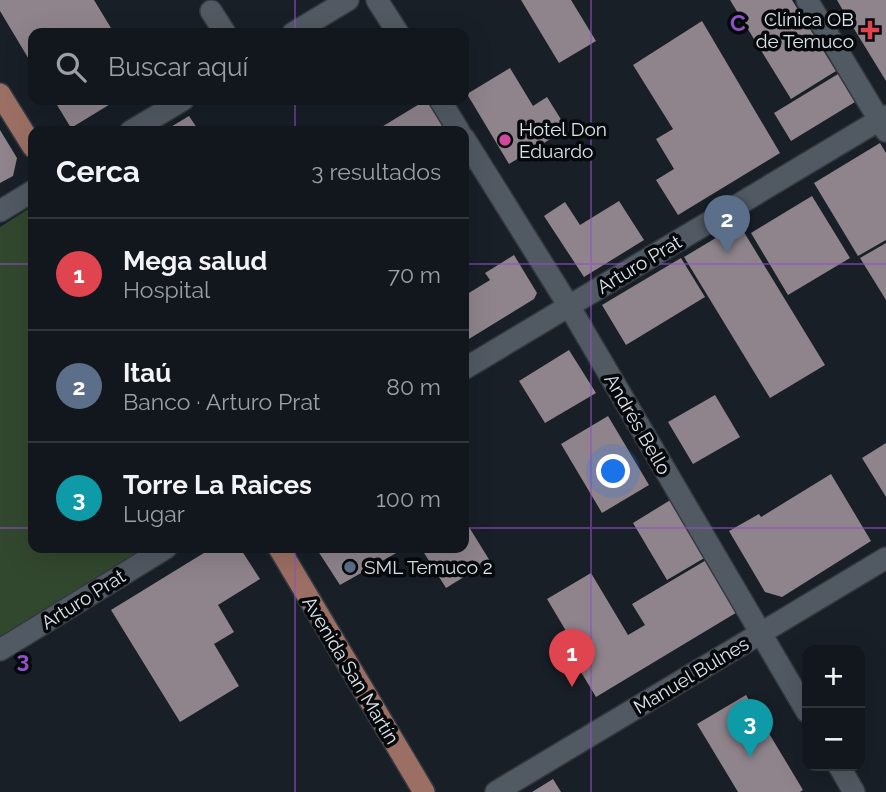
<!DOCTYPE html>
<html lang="es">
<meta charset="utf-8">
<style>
:root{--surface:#12171d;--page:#1b2026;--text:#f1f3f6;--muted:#9c9fa4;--line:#31363b;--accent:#f890cc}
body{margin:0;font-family:Raleway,sans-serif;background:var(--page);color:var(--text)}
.controls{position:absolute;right:21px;bottom:21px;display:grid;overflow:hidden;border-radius:14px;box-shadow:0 7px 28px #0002}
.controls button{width:63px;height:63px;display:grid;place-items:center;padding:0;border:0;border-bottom:2px solid var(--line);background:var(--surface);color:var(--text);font:35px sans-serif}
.you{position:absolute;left:614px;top:472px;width:24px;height:24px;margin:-18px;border:5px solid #fff;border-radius:50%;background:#1a73e8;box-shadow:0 0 0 10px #1a73e833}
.badge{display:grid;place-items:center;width:46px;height:46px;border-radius:50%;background:var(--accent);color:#fff;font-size:23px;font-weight:700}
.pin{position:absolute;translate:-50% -58px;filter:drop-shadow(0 2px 4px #0008)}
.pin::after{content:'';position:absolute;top:37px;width:24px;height:21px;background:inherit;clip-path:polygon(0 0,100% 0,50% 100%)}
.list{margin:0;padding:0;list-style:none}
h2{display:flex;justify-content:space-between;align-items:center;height:91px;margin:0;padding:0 28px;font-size:30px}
h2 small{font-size:23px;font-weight:400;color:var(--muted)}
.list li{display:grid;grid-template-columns:46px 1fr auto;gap:21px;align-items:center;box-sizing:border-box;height:112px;padding:0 28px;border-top:2px solid var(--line)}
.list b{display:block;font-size:26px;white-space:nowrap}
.list p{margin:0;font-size:23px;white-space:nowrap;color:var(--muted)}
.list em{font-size:23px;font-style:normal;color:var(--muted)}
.icon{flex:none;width:38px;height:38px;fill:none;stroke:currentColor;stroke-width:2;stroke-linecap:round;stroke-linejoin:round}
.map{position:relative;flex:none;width:886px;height:792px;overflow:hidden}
.search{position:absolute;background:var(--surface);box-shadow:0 7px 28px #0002;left:28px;top:28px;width:441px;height:77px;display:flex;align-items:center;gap:18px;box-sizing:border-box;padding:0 24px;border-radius:14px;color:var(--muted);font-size:26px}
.panel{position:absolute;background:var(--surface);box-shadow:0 7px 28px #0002;left:28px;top:126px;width:441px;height:427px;border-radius:14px}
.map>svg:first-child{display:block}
</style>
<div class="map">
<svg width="886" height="792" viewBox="0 0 886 792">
<rect width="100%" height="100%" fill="#181f27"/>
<path fill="#32482e" d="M 33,206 L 33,548 L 156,548 L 0,642 L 0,227 Z"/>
<g fill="#8f848c">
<path d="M 0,0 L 94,0 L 114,33 L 33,33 L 33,66 L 0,11 Z"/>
<path d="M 521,0 L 571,0 L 596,41 L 559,63 Z"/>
<path d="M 730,0 L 792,0 L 836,71 L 791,99 Z"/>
<path d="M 837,0 L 886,0 L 886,81 L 845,14 Z"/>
<path d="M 702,21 L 780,153 L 678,215 L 656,180 L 674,169 L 656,139 L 673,129 L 633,65 Z"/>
<path d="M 510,68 L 533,106 L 547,97 L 567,129 L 509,164 L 467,94 Z"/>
<path d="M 838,74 L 855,102 L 791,141 L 774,113 Z"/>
<path d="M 54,100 L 117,100 L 71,128 Z"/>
<path d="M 426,100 L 436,100 L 455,131 L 375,131 Z"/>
<path d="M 189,116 L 199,131 L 164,131 Z"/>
<path d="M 0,130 L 17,158 L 13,176 L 0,183 Z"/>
<path d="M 880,143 L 886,153 L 886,240 L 858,256 L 814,183 Z"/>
<path d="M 464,146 L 476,165 L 464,173 Z"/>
<path d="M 812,196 L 850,258 L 788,295 L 751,233 Z"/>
<path d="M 619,201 L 644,240 L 584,277 L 544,216 L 565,202 L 580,225 Z"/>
<path d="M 739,224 L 825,365 L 770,398 L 684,257 Z"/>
<path d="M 886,243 L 886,300 L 860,258 Z"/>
<path d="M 514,255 L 537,293 L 534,299 L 464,342 L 464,296 L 490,280 L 485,273 Z"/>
<path d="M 681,258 L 705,297 L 626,345 L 602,305 Z"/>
<path d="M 569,350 L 596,393 L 545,423 L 519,381 Z"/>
<path d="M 715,395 L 740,437 L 693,464 L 668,422 Z"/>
<path d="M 608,416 L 649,485 L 602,513 L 561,444 Z"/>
<path d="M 886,443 L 886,497 L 862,458 Z"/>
<path d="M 831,474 L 871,541 L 782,597 L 765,592 L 729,531 L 759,514 L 761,517 Z"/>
<path d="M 672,499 L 706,557 L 667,580 L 633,523 Z"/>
<path d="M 464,519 L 490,561 L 446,588 L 421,548 L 464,548 Z"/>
<path d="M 212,548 L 240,548 L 260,579 L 218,605 L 234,632 L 214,644 L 239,686 L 180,722 L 111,610 Z"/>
<path d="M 316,548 L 405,548 L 340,585 Z"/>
<path d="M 708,559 L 739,611 L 596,697 L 578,667 L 585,663 L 547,599 L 591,573 L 628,635 L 645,625 L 632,604 Z"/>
<path d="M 746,695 L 803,790 L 800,792 L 738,792 L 697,724 Z"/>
<path d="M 553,779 L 561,792 L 532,792 Z"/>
</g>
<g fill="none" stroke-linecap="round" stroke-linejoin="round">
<g stroke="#343940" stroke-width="24">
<g id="minor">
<path d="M 377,0 L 398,33"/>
<path d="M 807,0 L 886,131"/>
<path d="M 211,11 L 225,33"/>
<path d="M 293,33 L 348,0"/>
<path d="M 440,100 L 459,131"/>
<path d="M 131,131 L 183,100"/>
<path d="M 464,138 L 572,311 L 807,712"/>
<path d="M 0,211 L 33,191"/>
<path d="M 464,369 L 886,116"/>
<path d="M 0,650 L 166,548"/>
<path d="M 839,766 L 854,792"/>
<path d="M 496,792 L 886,558"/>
</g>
</g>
<g stroke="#343940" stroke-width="24">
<g id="major">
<path d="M 0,94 L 33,147"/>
<path d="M 279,548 L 424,792"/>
</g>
</g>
<use href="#minor" stroke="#515963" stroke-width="21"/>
<use href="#major" stroke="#9b6f64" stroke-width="21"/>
</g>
<path fill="none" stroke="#8f51c7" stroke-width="2" stroke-opacity="0.55" d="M 295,0 L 295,33M 591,0 L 591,792M 295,100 L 295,131M 0,264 L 33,264M 464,264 L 886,264M 0,528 L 33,528M 464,528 L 886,528M 295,548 L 295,792"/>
<path fill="#e0444e" stroke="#06090c" stroke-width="2.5" d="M866.5 19.5h7v7h7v7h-7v7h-7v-7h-7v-7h7z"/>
<circle fill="#d1479c" stroke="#06090c" stroke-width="2.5" cx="505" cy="140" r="7"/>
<circle fill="#5c6f8a" stroke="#06090c" stroke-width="2.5" cx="350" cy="567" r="7"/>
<g text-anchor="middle" stroke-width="7" stroke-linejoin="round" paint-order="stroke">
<g font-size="19" fill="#dee3e9" stroke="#06090c" text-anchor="start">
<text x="854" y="26" text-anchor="end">Clínica OB<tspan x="854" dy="22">de Temuco</tspan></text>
<text x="519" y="136">Hotel Don<tspan x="519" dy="22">Eduardo</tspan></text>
<text x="364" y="574">SML Temuco 2</text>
</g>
<g font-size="19" fill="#dee3e9" stroke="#06090c">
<text transform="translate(639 264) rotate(-31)" y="7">Arturo Prat</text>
<text transform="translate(638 424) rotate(60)" y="7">Andrés Bello</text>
<text transform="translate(83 599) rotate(-32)" y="7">Arturo Prat</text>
<text transform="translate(351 670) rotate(59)" y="7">Avenida San Martín</text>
<text transform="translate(691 675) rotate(-31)" y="7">Manuel Bulnes</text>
</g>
</g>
<g font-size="23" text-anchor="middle" font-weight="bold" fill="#8f51c7" stroke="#06090c" stroke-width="7" stroke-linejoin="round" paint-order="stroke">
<text x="738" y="31">C</text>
<text x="23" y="668">3</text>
</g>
</svg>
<div class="controls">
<button>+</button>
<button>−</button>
</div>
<div class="you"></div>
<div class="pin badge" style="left:572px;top:687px;background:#e0444e">1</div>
<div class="pin badge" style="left:727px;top:253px;background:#5c6f8a">2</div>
<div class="pin badge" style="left:750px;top:757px;background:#0f9aa8">3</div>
<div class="search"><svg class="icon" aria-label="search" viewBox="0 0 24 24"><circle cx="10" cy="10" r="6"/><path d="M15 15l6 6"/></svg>Buscar aquí</div>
<section class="panel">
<h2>Cerca<small>3 resultados</small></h2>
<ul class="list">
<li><span class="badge" style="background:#e0444e">1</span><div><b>Mega salud</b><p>Hospital</p></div><em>70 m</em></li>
<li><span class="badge" style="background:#5c6f8a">2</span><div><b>Itaú</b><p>Banco · Arturo Prat</p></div><em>80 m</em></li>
<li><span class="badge" style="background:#0f9aa8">3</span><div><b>Torre La Raices</b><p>Lugar</p></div><em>100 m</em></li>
</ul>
</section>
</div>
